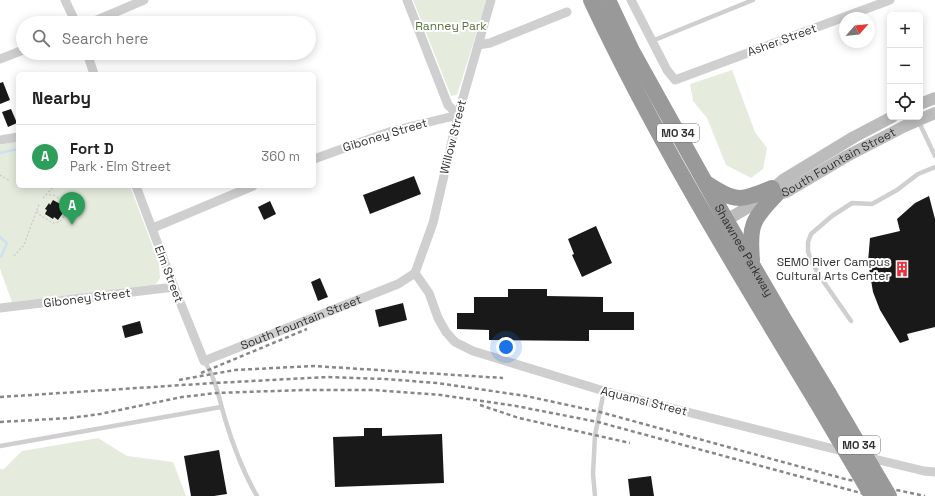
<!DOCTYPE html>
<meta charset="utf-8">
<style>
:root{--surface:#fff;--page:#f6f6f6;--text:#222;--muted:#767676;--line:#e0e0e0;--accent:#ef2f3b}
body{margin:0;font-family:"Space Grotesk",sans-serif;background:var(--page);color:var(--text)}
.controls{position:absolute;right:12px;top:12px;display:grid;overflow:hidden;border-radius:6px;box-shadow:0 2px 10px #0003}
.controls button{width:36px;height:36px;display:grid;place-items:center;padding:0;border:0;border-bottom:1px solid var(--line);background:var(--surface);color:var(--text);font:20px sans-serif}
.compass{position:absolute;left:839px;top:12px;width:36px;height:36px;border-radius:50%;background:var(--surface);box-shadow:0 2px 10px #0003;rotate:62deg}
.you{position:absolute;left:506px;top:347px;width:14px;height:14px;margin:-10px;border:3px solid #fff;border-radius:50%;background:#1a73e8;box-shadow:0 0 0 6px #1a73e833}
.badge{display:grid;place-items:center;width:26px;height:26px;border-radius:50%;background:var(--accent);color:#fff;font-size:13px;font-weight:700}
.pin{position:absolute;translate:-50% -33px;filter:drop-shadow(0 1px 2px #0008)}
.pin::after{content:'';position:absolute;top:21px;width:14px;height:12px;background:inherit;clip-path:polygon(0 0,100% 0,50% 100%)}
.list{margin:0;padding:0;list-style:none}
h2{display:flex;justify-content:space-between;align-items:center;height:52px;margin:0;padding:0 16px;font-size:17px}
h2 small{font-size:13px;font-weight:400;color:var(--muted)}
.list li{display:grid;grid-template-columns:26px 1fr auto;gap:12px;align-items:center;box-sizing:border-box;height:64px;padding:0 16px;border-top:1px solid var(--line)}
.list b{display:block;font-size:15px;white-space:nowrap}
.list p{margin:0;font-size:13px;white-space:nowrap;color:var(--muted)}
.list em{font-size:13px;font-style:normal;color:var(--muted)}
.icon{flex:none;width:22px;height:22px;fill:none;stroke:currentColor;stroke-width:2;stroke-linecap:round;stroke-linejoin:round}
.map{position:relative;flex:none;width:935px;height:496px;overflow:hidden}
.search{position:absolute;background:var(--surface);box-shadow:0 2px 10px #0003;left:16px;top:16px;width:300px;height:44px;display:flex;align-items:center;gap:10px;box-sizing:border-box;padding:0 14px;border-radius:22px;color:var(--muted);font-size:15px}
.panel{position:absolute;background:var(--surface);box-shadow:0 2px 10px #0003;left:16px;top:72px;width:300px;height:116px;border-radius:6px}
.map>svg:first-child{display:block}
</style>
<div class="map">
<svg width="935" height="496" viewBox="0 0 935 496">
<rect width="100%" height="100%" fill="#fff"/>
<g fill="#e5ecde">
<path d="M 413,0 L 487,0 L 457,95 L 451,96 Z"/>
<path d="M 732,70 L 755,132 L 767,148 L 763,169 L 751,178 L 726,165 L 707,118 L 693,101 L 690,84 Z"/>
<path d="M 18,141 L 18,186 L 130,186 L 159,263 L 160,278 L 156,284 L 151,286 L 12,302 L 0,269 L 0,145 Z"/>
<path d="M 98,438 L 127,456 L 173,462 L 186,496 L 0,496 L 0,469 L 4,469 L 22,451 Z"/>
</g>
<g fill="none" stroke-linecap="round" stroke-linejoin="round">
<g stroke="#cde1ef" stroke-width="2.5">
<path d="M 0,153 L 18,149"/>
<path d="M 0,237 L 7,243 L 1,257"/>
</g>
</g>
<g fill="#191919">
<path d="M 3,82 L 10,100 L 0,104 L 0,83 Z"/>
<path d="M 11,109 L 17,123 L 8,127 L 2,112 Z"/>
<path d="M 414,176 L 421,194 L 370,214 L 363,195 Z"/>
<path d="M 929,196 L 935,219 L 935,327 L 907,334 L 909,340 L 900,343 L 880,310 L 873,292 L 868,262 L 870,238 L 900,231 L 897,219 L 915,203 Z"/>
<path d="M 53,200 L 62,205 L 61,207 L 65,210 L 58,220 L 54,217 L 53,219 L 45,214 L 47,210 L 45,209 L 49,203 L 50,205 Z"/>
<path d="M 270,201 L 276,214 L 264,220 L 258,207 Z"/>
<path d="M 596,226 L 612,263 L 582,277 L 572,255 L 574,254 L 568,239 Z"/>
<path d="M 320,278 L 328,297 L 318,301 L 311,282 Z"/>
<path d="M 508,289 L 547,289 L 547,296 L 603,297 L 603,312 L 634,312 L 634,330 L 589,330 L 589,341 L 489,340 L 489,330 L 457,329 L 457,313 L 474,313 L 474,297 L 508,297 Z"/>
<path d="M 403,303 L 407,320 L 379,327 L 375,310 Z"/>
<path d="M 140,321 L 143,333 L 125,338 L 122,326 Z"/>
<path d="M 364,428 L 382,428 L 382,436 L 442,434 L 444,483 L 335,487 L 333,437 L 364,436 Z"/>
<path d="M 219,450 L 227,494 L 214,496 L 191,496 L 184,456 Z"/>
<path d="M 651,476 L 654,496 L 630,496 L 628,479 Z"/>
</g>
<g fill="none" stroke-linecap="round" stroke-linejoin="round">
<g stroke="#cfcfcf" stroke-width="1.5" stroke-dasharray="2 2" stroke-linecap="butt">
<path d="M 0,175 L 10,181"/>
<path d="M 43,198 L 54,186"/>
<path d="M 37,211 L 40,215 L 53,223 L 60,222 L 69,208 L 68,203 L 53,195 L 46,195"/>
<path d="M 14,256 L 24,245 L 39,204"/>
</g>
<g stroke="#cfcfcf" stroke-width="4.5">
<path d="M 652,41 L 753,0"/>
<path d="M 918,120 L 935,156"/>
<path d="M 851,321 L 821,278 L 811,261 L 808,251 L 808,242 L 811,234 L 832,216 L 852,203 L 872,204 L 897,190 L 918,174 L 935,167"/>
<path d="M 204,361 C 216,378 219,399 225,419 C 233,445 243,472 257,496"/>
<path d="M 0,446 L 221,407"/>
<path d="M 595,496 L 593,474 L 595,435 L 604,391"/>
</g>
<g stroke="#cfcfcf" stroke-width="9">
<path d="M 65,0 L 76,23"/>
<path d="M 407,0 L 448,105 L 458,115"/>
<path d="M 631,0 L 667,70 L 675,80 L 890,0"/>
<path d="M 90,23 L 144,0"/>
<path d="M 478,45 L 490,43 L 567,12"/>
<path d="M 87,53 L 94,74"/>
<path d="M 0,59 L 23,50"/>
<path d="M 0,140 L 18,137"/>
<path d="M 314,159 L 392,131 L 458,115"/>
<path id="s1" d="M 136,186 L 174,287 L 204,361 L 398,284 L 415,273 L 429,293 L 438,318 L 446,332 L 455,342 L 473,351 L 604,391 L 846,452"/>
<path d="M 153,228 L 253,186"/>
<path d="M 415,273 L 433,223 L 458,115 L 491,0"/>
<path d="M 0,308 L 174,287"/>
<path d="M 866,457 L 924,471 L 935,472"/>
</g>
<g stroke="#bcbcbc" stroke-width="12">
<path d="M 920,104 L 935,98"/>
<path d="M 767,194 L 783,180 L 854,137 L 892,117"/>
<path id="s2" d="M 720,224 L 762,199 L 786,192 L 847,156 L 905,126 L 935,113"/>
</g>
<g stroke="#999" stroke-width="16">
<path d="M 591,0 C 656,139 737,270 816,401"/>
<path id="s3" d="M 608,0 L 632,51 L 726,220 L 785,321 L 829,394"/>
<path d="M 706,183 C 736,203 740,201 772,188"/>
<path d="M 752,260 C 749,225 752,220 776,195"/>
</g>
<g stroke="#878787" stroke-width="2.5" stroke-dasharray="4 3" stroke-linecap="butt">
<path d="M 201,373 L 307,329"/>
<path d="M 179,380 L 235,370 L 314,366 L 503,378"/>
<path d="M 0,397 L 214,383 L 328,377 L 385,379 L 437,383 L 526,396 L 600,412 L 845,479 L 925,496"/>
<path d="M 480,405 L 519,418 L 630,443"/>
<path d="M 0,422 L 70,418 L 100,414 L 182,397 L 217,393 L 303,390 L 374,390 L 441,395 L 516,406 L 598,422 L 872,496"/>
</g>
<g stroke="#999" stroke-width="16">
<path d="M 829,394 L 889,496"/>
<path d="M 816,401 L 872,496"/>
</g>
</g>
<defs>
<g id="building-bare" transform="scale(1.2)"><path d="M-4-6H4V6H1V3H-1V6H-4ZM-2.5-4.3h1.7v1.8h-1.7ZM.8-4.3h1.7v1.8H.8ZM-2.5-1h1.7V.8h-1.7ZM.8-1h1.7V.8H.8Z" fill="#ef2f3b" stroke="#fff" stroke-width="2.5" paint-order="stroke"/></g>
</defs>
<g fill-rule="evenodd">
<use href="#building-bare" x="902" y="269"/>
</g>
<g text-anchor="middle" stroke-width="4" stroke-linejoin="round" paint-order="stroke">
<g fill="#fff" stroke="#707070" stroke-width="1">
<rect x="657" y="124" width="42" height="18" rx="3"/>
<rect x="838" y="436" width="42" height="18" rx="3"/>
</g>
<g font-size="11" font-weight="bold" fill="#323232">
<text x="678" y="137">MO 34</text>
<text x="859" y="449">MO 34</text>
</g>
<g font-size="12" fill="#55723c" stroke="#fff">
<text x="451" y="30">Ranney Park</text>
</g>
<g font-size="12" fill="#323232" stroke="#fff">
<text transform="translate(782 40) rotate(-20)" y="4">Asher Street</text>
<text transform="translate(385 135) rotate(-17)" y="4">Giboney Street</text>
<text transform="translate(453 137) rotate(-76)" y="4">Willow Street</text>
<text dy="4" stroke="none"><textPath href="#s2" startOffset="134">South Fountain Street</textPath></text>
<text dy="4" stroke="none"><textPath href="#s3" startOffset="285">Shawnee Parkway</textPath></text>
<text transform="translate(169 274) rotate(69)" y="4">Elm Street</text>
<text transform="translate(87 298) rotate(-7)" y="4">Giboney Street</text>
<text dy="4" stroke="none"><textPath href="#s1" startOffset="292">South Fountain Street</textPath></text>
<text transform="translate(644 401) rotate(14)" y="4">Aquamsi Street</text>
</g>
<g font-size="12" fill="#323232" stroke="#fff" text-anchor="end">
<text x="890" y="266">SEMO River Campus<tspan x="890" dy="14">Cultural Arts Center</tspan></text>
</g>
</g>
</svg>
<div class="controls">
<button>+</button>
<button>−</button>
<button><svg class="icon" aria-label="locate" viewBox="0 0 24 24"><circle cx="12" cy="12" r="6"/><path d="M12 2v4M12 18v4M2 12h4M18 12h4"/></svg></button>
</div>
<svg class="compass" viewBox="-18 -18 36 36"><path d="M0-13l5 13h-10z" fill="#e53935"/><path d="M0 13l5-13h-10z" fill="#767676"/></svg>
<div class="you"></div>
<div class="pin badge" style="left:72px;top:225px;background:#2e9e5b">A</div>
<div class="search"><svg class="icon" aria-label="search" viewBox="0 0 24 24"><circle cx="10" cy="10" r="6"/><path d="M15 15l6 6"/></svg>Search here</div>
<section class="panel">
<h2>Nearby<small></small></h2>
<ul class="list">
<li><span class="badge" style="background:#2e9e5b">A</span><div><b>Fort D</b><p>Park · Elm Street</p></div><em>360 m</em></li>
</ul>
</section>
</div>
